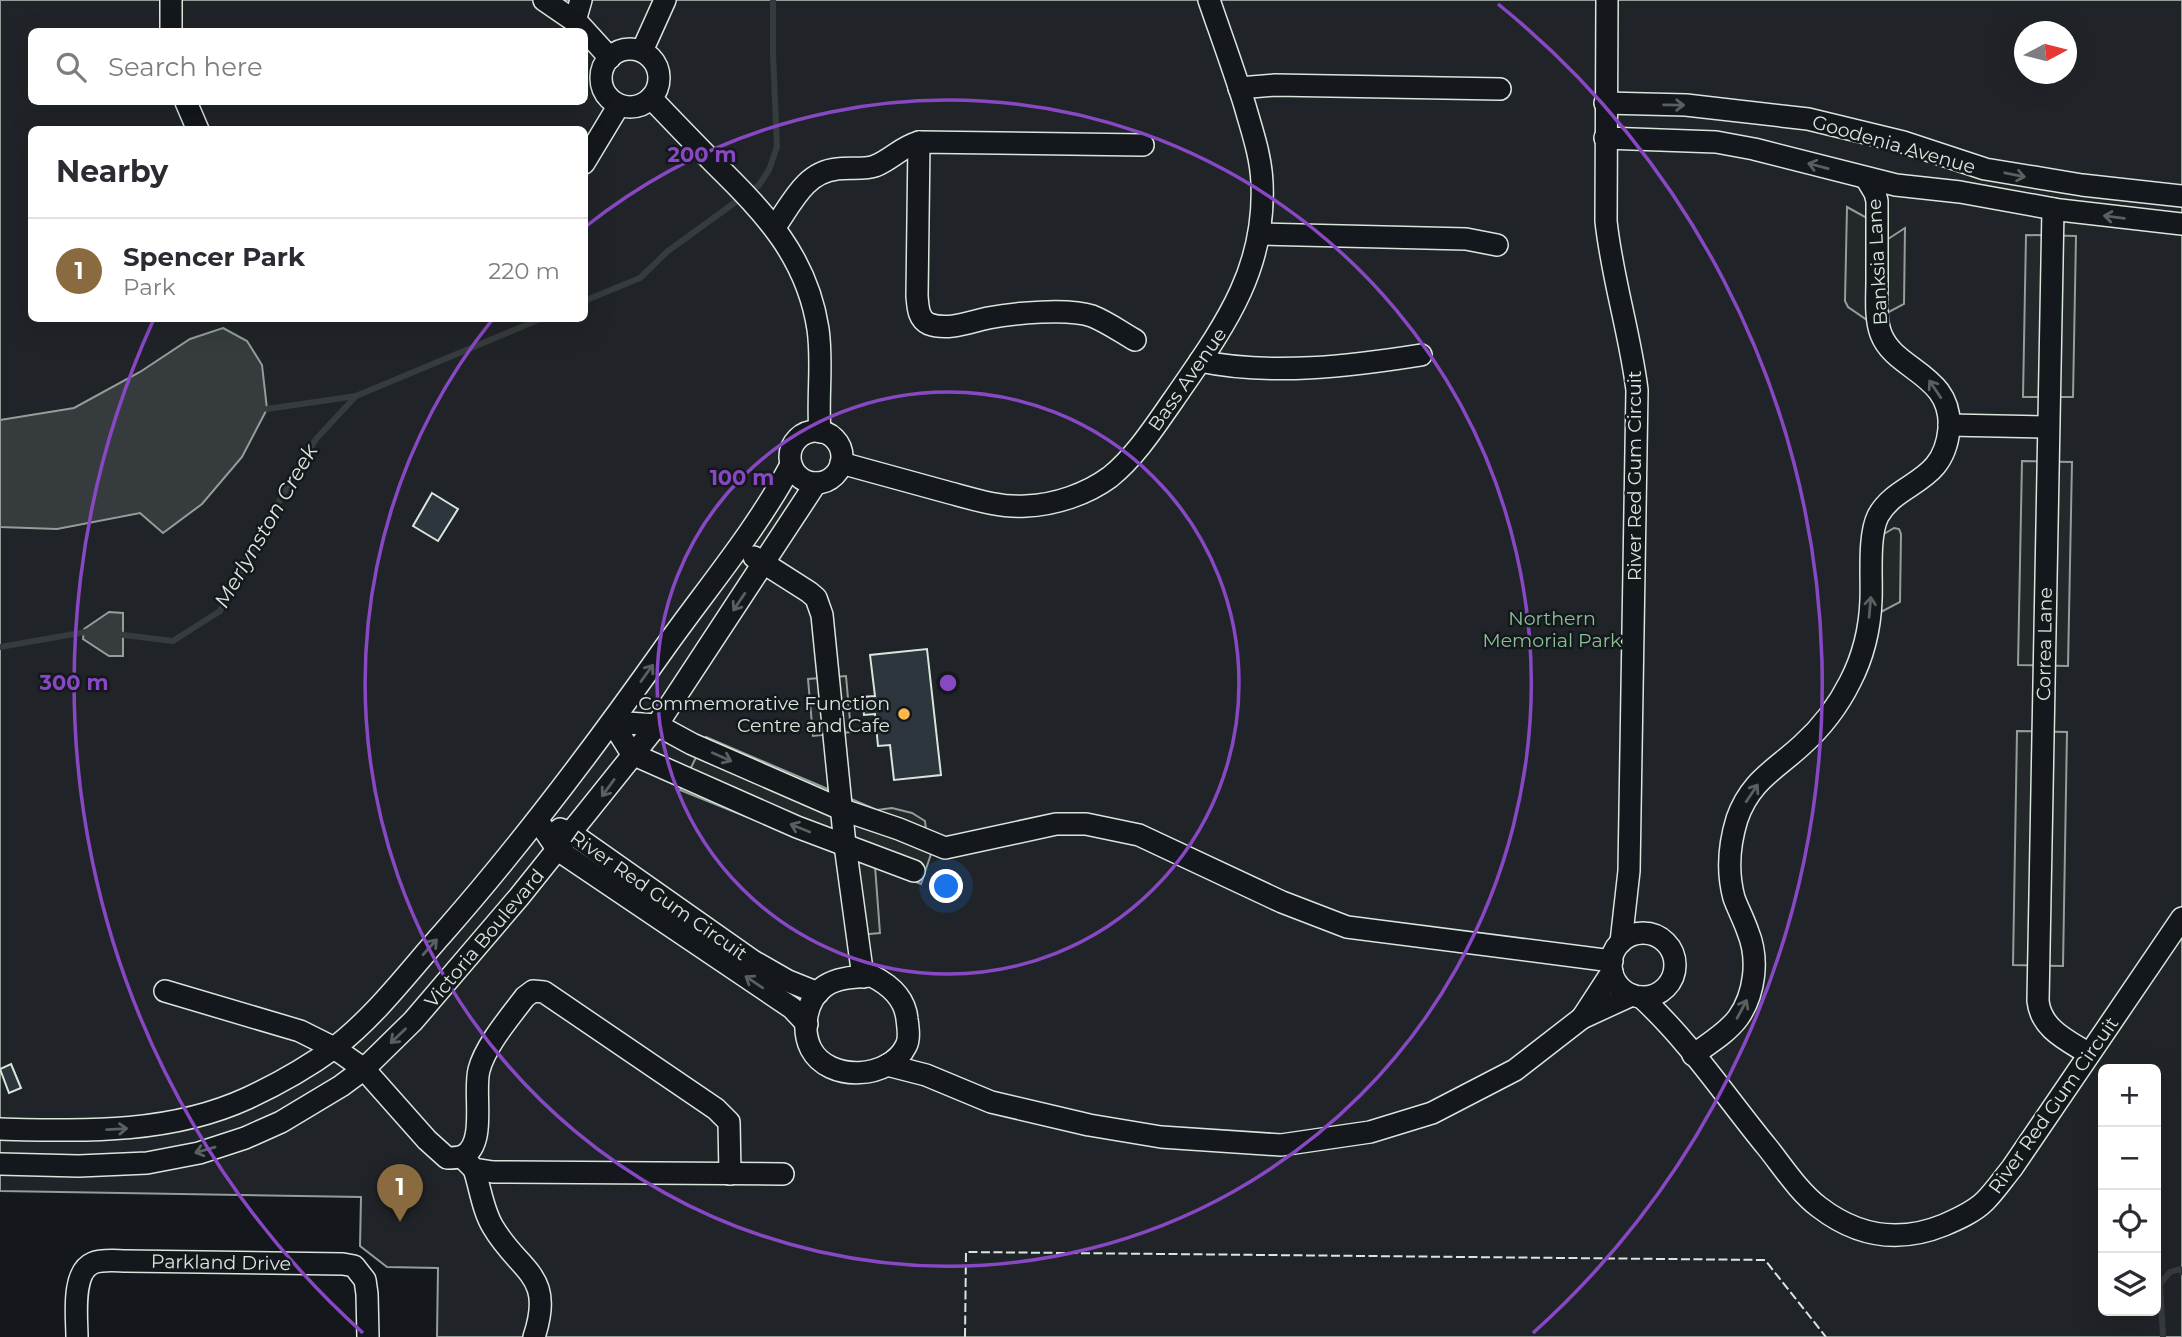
<!DOCTYPE html>
<meta charset="utf-8">
<style>
:root{--surface:#fff;--page:#f7f7f7;--text:#2b2b33;--muted:#7c7c81;--line:#e1e1e2;--accent:#8a6a3f}
body{margin:0;font-family:Montserrat,sans-serif;background:var(--page);color:var(--text)}
.controls{position:absolute;right:21px;bottom:21px;display:grid;overflow:hidden;border-radius:10px;box-shadow:0 7px 28px #0002}
.controls button{width:63px;height:63px;display:grid;place-items:center;padding:0;border:0;border-bottom:2px solid var(--line);background:var(--surface);color:var(--text);font:35px sans-serif}
.compass{position:absolute;left:2014px;top:21px;width:63px;height:63px;border-radius:50%;background:var(--surface);box-shadow:0 7px 28px #0002;rotate:83deg}
.you{position:absolute;left:947px;top:887px;width:24px;height:24px;margin:-18px;border:5px solid #fff;border-radius:50%;background:#1a73e8;box-shadow:0 0 0 10px #1a73e833}
.badge{display:grid;place-items:center;width:46px;height:46px;border-radius:50%;background:var(--accent);color:#fff;font-size:23px;font-weight:700}
.pin{position:absolute;translate:-50% -58px;filter:drop-shadow(0 2px 4px #0008)}
.pin::after{content:'';position:absolute;top:37px;width:24px;height:21px;background:inherit;clip-path:polygon(0 0,100% 0,50% 100%)}
.list{margin:0;padding:0;list-style:none}
h2{display:flex;justify-content:space-between;align-items:center;height:91px;margin:0;padding:0 28px;font-size:30px}
h2 small{font-size:23px;font-weight:400;color:var(--muted)}
.list li{display:grid;grid-template-columns:46px 1fr auto;gap:21px;align-items:center;box-sizing:border-box;height:105px;padding:0 28px;border-top:2px solid var(--line)}
.list b{display:block;font-size:26px;white-space:nowrap}
.list p{margin:0;font-size:23px;white-space:nowrap;color:var(--muted)}
.list em{font-size:23px;font-style:normal;color:var(--muted)}
.icon{flex:none;width:38px;height:38px;fill:none;stroke:currentColor;stroke-width:2;stroke-linecap:round;stroke-linejoin:round}
.map{position:relative;flex:none;width:2182px;height:1337px;overflow:hidden}
.search{position:absolute;background:var(--surface);box-shadow:0 7px 28px #0002;left:28px;top:28px;width:560px;height:77px;display:flex;align-items:center;gap:18px;box-sizing:border-box;padding:0 24px;border-radius:10px;color:var(--muted);font-size:26px}
.panel{position:absolute;background:var(--surface);box-shadow:0 7px 28px #0002;left:28px;top:126px;width:560px;height:196px;border-radius:10px}
.map>svg:first-child{display:block}
</style>
<div class="map">
<svg width="2182" height="1337" viewBox="0 0 2182 1337">
<rect width="100%" height="100%" fill="#14181c"/>
<path fill="#202428" stroke="#939e99" stroke-width="2" fill-rule="evenodd" d="M 0,0 L 2182,0 L 2182,1337 L 437,1337 L 438,1268 L 387,1267 L 360,1246 L 361,1197 L 0,1191 ZM 32,32 L 584,32 L 584,102 L 32,102 ZM 2024,32 L 2066,32 L 2066,74 L 2024,74 ZM 32,130 L 584,130 L 584,318 L 32,318 ZM 2103,1069 L 2156,1069 L 2156,1311 L 2103,1311 Z"/>
<g fill="#24282b" stroke="#939e99" stroke-width="2">
<path d="M 1847,207 L 1867,218 L 1885,241 L 1905,228 L 1904,304 L 1870,322 L 1848,307 L 1845,301 Z"/>
<path d="M 2026,235 L 2076,236 L 2073,397 L 2023,397 Z"/>
<path d="M 2022,461 L 2072,462 L 2068,666 L 2018,665 Z"/>
<path d="M 1894,528 L 1899,529 L 1901,534 L 1900,602 L 1864,621 L 1867,544 Z"/>
<path d="M 846,676 L 851,732 L 813,736 L 808,679 Z"/>
<path d="M 2017,731 L 2067,732 L 2063,966 L 2013,965 Z"/>
<path d="M 706,737 L 877,810 L 892,808 L 912,813 L 925,821 L 926,830 L 937,836 L 921,884 L 875,866 L 880,933 L 847,936 L 838,854 L 680,790 Z"/>
</g>
<g fill="#363b3e" stroke="#939e99" stroke-width="2">
<path d="M 223,328 L 247,341 L 262,365 L 267,409 L 242,457 L 202,504 L 163,533 L 140,513 L 57,529 L 0,527 L 0,420 L 74,408 L 140,372 L 190,339 Z"/>
<path d="M 109,612 L 123,613 L 123,656 L 109,656 L 83,639 L 84,629 Z"/>
</g>
<g fill="none" stroke-linecap="round" stroke-linejoin="round">
<g stroke="#363b3e" stroke-width="6">
<path d="M 584,301 L 640,278 L 668,251 L 759,185 L 769,170 L 777,147 L 773,54 L 773,0"/>
<path d="M 267,409 L 356,396 L 543,318"/>
<path d="M 116,634 L 173,641 L 220,611 L 261,532 L 316,439 L 356,396"/>
<path d="M 0,647 L 91,631"/>
<path d="M 2163,1337 L 2160,1284 L 2170,1272 L 2180,1269 L 2182,1272"/>
</g>
</g>
<g fill="#2c363c" stroke="#d8e6dc" stroke-width="2">
<path d="M 432,493 L 458,509 L 438,541 L 413,526 Z"/>
<path d="M 927,649 L 941,775 L 894,780 L 890,745 L 878,746 L 875,714 L 864,715 L 862,697 L 875,696 L 870,655 Z"/>
<path d="M 11,1064 L 21,1088 L 9,1093 L 0,1069 Z"/>
</g>
<g fill="none" stroke-linecap="round" stroke-linejoin="round">
<g stroke="#d8e6dc" stroke-width="24">
<g id="minor">
<path d="M 544,0 L 579,24 L 610,58"/>
<path d="M 1607,0 L 1606,221 C 1612,278 1630,333 1637,390 L 1629,871 L 1621,942"/>
<path d="M 575,21 L 581,0"/>
<path d="M 171,32 L 171,0"/>
<circle cx="630" cy="78" r="29"/>
<path d="M 642,51 L 665,0"/>
<path d="M 1239,88 L 1275,85 L 1500,89"/>
<path d="M 651,98 C 672,120 693,142 715,164 C 765,213 807,257 818,329 C 823,364 817,398 820,432"/>
<path d="M 186,102 L 198,130"/>
<path d="M 1605,103 L 1686,105 L 1808,119 L 1903,142 L 1985,169 L 2082,185 L 2182,196"/>
<path d="M 1605,138 L 1716,142 L 1754,149 L 1896,185 L 1960,192 L 2060,210 L 2182,224"/>
<path d="M 919,142 L 917,296 C 918,307 918,319 929,324 C 948,331 970,322 988,318 C 1014,313 1068,308 1092,316 C 1107,322 1121,332 1135,340"/>
<path d="M 584,163 L 619,105"/>
<path d="M 2053,209 L 2038,1001 C 2041,1029 2067,1040 2089,1054"/>
<path d="M 775,227 C 792,203 805,172 837,169 C 849,167 864,170 875,166 C 892,159 901,147 919,142 L 1143,145"/>
<path d="M 1259,234 L 1466,239 L 1497,245"/>
<path d="M 1200,361 C 1270,376 1352,366 1421,355"/>
<path d="M 1949,425 L 2048,427"/>
<circle cx="816" cy="457" r="26"/>
<path d="M 841,463 C 875,472 909,482 943,491 C 970,498 998,508 1026,506 C 1055,505 1087,494 1110,477 C 1136,456 1155,426 1174,399 C 1222,329 1266,272 1262,183 C 1261,156 1252,131 1245,106 C 1234,70 1221,35 1209,0"/>
<path d="M 754,557 L 809,592 L 816,598 L 822,615 L 845,845 L 863,977"/>
<path d="M 612,722 L 657,725 L 692,744 L 843,810 L 899,829 L 945,848 L 1056,824 L 1086,824 L 1139,835 L 1282,902 L 1347,927 L 1612,961"/>
<path d="M 612,722 L 632,754 L 797,827 L 914,871"/>
<path d="M 538,821 L 558,850 L 792,1008 L 807,1024"/>
<path d="M 560,829 L 571,833 L 753,961 L 788,981 L 818,993"/>
<circle cx="1643" cy="965" r="32"/>
<path d="M 872,976 C 890,985 905,998 907,1019 C 908,1027 910,1039 906,1046 C 890,1079 829,1083 811,1049 C 801,1029 806,999 825,986 C 838,977 857,977 872,976 Z"/>
<path d="M 165,991 L 300,1031 L 334,1048 L 364,1069 L 427,1140 L 447,1158 C 451,1158 458,1158 463,1156 C 487,1144 473,1093 479,1070 C 485,1046 510,1017 525,997 L 533,991 L 544,992 L 716,1109 L 729,1122 L 730,1174"/>
<path d="M 1641,997 C 1689,1041 1726,1097 1767,1147 C 1783,1167 1799,1192 1819,1207 C 1858,1237 1900,1243 1944,1225 C 1958,1219 1974,1212 1985,1201 C 1995,1191 2003,1179 2012,1168 L 2182,918"/>
<path d="M 1582,1018 L 1612,972"/>
<path d="M 1693,1055 C 1708,1044 1727,1033 1738,1018 C 1755,994 1759,959 1748,932 C 1744,920 1738,909 1734,898 C 1727,872 1729,845 1737,819 C 1750,781 1775,770 1802,745 C 1822,727 1838,706 1850,682 C 1863,657 1870,628 1871,600 C 1872,577 1868,536 1878,516 C 1898,480 1944,485 1949,429 C 1953,374 1895,371 1881,334 C 1875,318 1877,298 1877,281 C 1877,255 1877,228 1877,201 L 1875,193 L 1866,178"/>
<path d="M 887,1065 L 926,1075 L 991,1102 L 1089,1125 L 1161,1137 L 1281,1145 L 1370,1132 L 1432,1113 L 1515,1070 L 1582,1018 L 1632,995"/>
<path d="M 0,1129 C 85,1131 170,1134 248,1098 C 278,1084 308,1067 334,1048 C 376,1016 409,971 444,932 C 524,841 596,745 666,646 C 708,587 757,529 791,465"/>
<path d="M 462,1157 L 474,1169 L 493,1172 L 783,1174"/>
<path d="M 0,1164 L 79,1166 L 147,1163 L 199,1153 L 245,1138 L 281,1122 L 341,1086 L 364,1069 L 413,1021 L 519,897 L 657,725 L 816,483"/>
<path d="M 474,1169 C 480,1187 483,1211 493,1227 C 520,1273 555,1274 534,1337"/>
<path d="M 77,1337 C 77,1318 71,1272 93,1263 C 103,1259 117,1261 127,1261 L 343,1264 L 354,1266 L 365,1280 L 367,1294 L 368,1337"/>
</g>
</g>
<use href="#minor" stroke="#14181c" stroke-width="21"/>
<path stroke="#d8e6dc" stroke-width="2" stroke-dasharray="9 3.5" stroke-linecap="butt" d="M 965,1337 L 966,1252 L 1765,1260 L 1826,1337"/>
</g>
<defs><path id="oneway-shaft" d="M-6 0H5M1.5-3L5.5 0L1.5 3" fill="none" stroke-width="1.6" stroke-linecap="round" stroke-linejoin="round" transform="scale(1.75)"/></defs>
<g stroke="#59605f">
<use href="#oneway-shaft" transform="translate(1674 105) rotate(1)"/>
<use href="#oneway-shaft" transform="translate(1818 166) rotate(-165)"/>
<use href="#oneway-shaft" transform="translate(2015 175) rotate(11)"/>
<use href="#oneway-shaft" transform="translate(2114 217) rotate(-173)"/>
<use href="#oneway-shaft" transform="translate(1935 389) rotate(-124)"/>
<use href="#oneway-shaft" transform="translate(739 602) rotate(124)"/>
<use href="#oneway-shaft" transform="translate(1870 607) rotate(-85)"/>
<use href="#oneway-shaft" transform="translate(647 673) rotate(-54)"/>
<use href="#oneway-shaft" transform="translate(722 757) rotate(24)"/>
<use href="#oneway-shaft" transform="translate(608 788) rotate(126)"/>
<use href="#oneway-shaft" transform="translate(1752 793) rotate(-56)"/>
<use href="#oneway-shaft" transform="translate(800 828) rotate(-158)"/>
<use href="#oneway-shaft" transform="translate(430 947) rotate(-48)"/>
<use href="#oneway-shaft" transform="translate(754 982) rotate(-146)"/>
<use href="#oneway-shaft" transform="translate(1742 1009) rotate(-62)"/>
<use href="#oneway-shaft" transform="translate(398 1036) rotate(136)"/>
<use href="#oneway-shaft" transform="translate(117 1129) rotate(-3)"/>
<use href="#oneway-shaft" transform="translate(205 1150) rotate(164)"/>
</g>
<g fill="none" stroke="#8948c3" stroke-width="3.5">
<circle cx="948" cy="683" r="291"/>
<path d="M585 227A583 583 0 1 1 492 320"/>
<path d="M363 1333A874 874 0 0 1 153 321M1498 4A874 874 0 0 1 1533 1333"/>
</g>
<circle fill="#ffb74d" stroke="#14181c" stroke-width="2.5" cx="904" cy="714" r="7"/>
<g text-anchor="middle" stroke-width="5" stroke-linejoin="round" paint-order="stroke">
<g font-size="19" fill="#d8e6dc" stroke="#14181c">
<text transform="translate(1894 144) rotate(16)" y="7">Goodenia Avenue</text>
<text transform="translate(1877 262) rotate(-93)" y="7">Banksia Lane</text>
<text transform="translate(1187 379) rotate(-55)" y="7">Bass Avenue</text>
<text transform="translate(1634 476) rotate(-90)" y="7">River Red Gum Circuit</text>
<text transform="translate(2044 644) rotate(-89)" y="7">Correa Lane</text>
<text transform="translate(659 895) rotate(35)" y="7">River Red Gum Circuit</text>
<text transform="translate(484 938) rotate(-50)" y="7">Victoria Boulevard</text>
<text transform="translate(2053 1105) rotate(-55)" y="7">River Red Gum Circuit</text>
<text transform="translate(221 1262) rotate(1)" y="7">Parkland Drive</text>
</g>
<g font-size="19" fill="#8ac095" stroke="#14181c">
<text x="1552" y="625">Northern<tspan x="1552" dy="22">Memorial Park</tspan></text>
</g>
<g font-size="19" fill="#d8e6dc" stroke="#14181c" text-anchor="end">
<text x="890" y="710">Commemorative Function<tspan x="890" dy="22">Centre and Cafe</tspan></text>
</g>
<g font-size="21" font-style="italic" fill="#d8e6dc" stroke="#14181c">
<text transform="translate(266 526) rotate(-60)" y="7">Merlynston Creek</text>
</g>
</g>
<circle cx="948" cy="683" r="10" fill="#8948c3" stroke="#14181c" stroke-width="3.5"/>
<g font-size="21" text-anchor="middle" font-weight="bold" fill="#8948c3" stroke="#14181c" stroke-width="5" stroke-linejoin="round" paint-order="stroke">
<text x="702" y="162">200 m</text>
<text x="742" y="485">100 m</text>
<text x="74" y="690">300 m</text>
</g>
</svg>
<div class="controls">
<button>+</button>
<button>−</button>
<button><svg class="icon" aria-label="locate" viewBox="0 0 24 24"><circle cx="12" cy="12" r="6"/><path d="M12 2v4M12 18v4M2 12h4M18 12h4"/></svg></button>
<button><svg class="icon" aria-label="layers" viewBox="0 0 24 24"><path d="M12 4l9 5-9 5-9-5zM3 14l9 5 9-5"/></svg></button>
</div>
<svg class="compass" viewBox="-18 -18 36 36"><path d="M0-13l5 13h-10z" fill="#e53935"/><path d="M0 13l5-13h-10z" fill="#7c7c81"/></svg>
<div class="you"></div>
<div class="pin badge" style="left:400px;top:1222px">1</div>
<div class="search"><svg class="icon" aria-label="search" viewBox="0 0 24 24"><circle cx="10" cy="10" r="6"/><path d="M15 15l6 6"/></svg>Search here</div>
<section class="panel">
<h2>Nearby<small></small></h2>
<ul class="list">
<li><span class="badge">1</span><div><b>Spencer Park</b><p>Park</p></div><em>220 m</em></li>
</ul>
</section>
</div>
